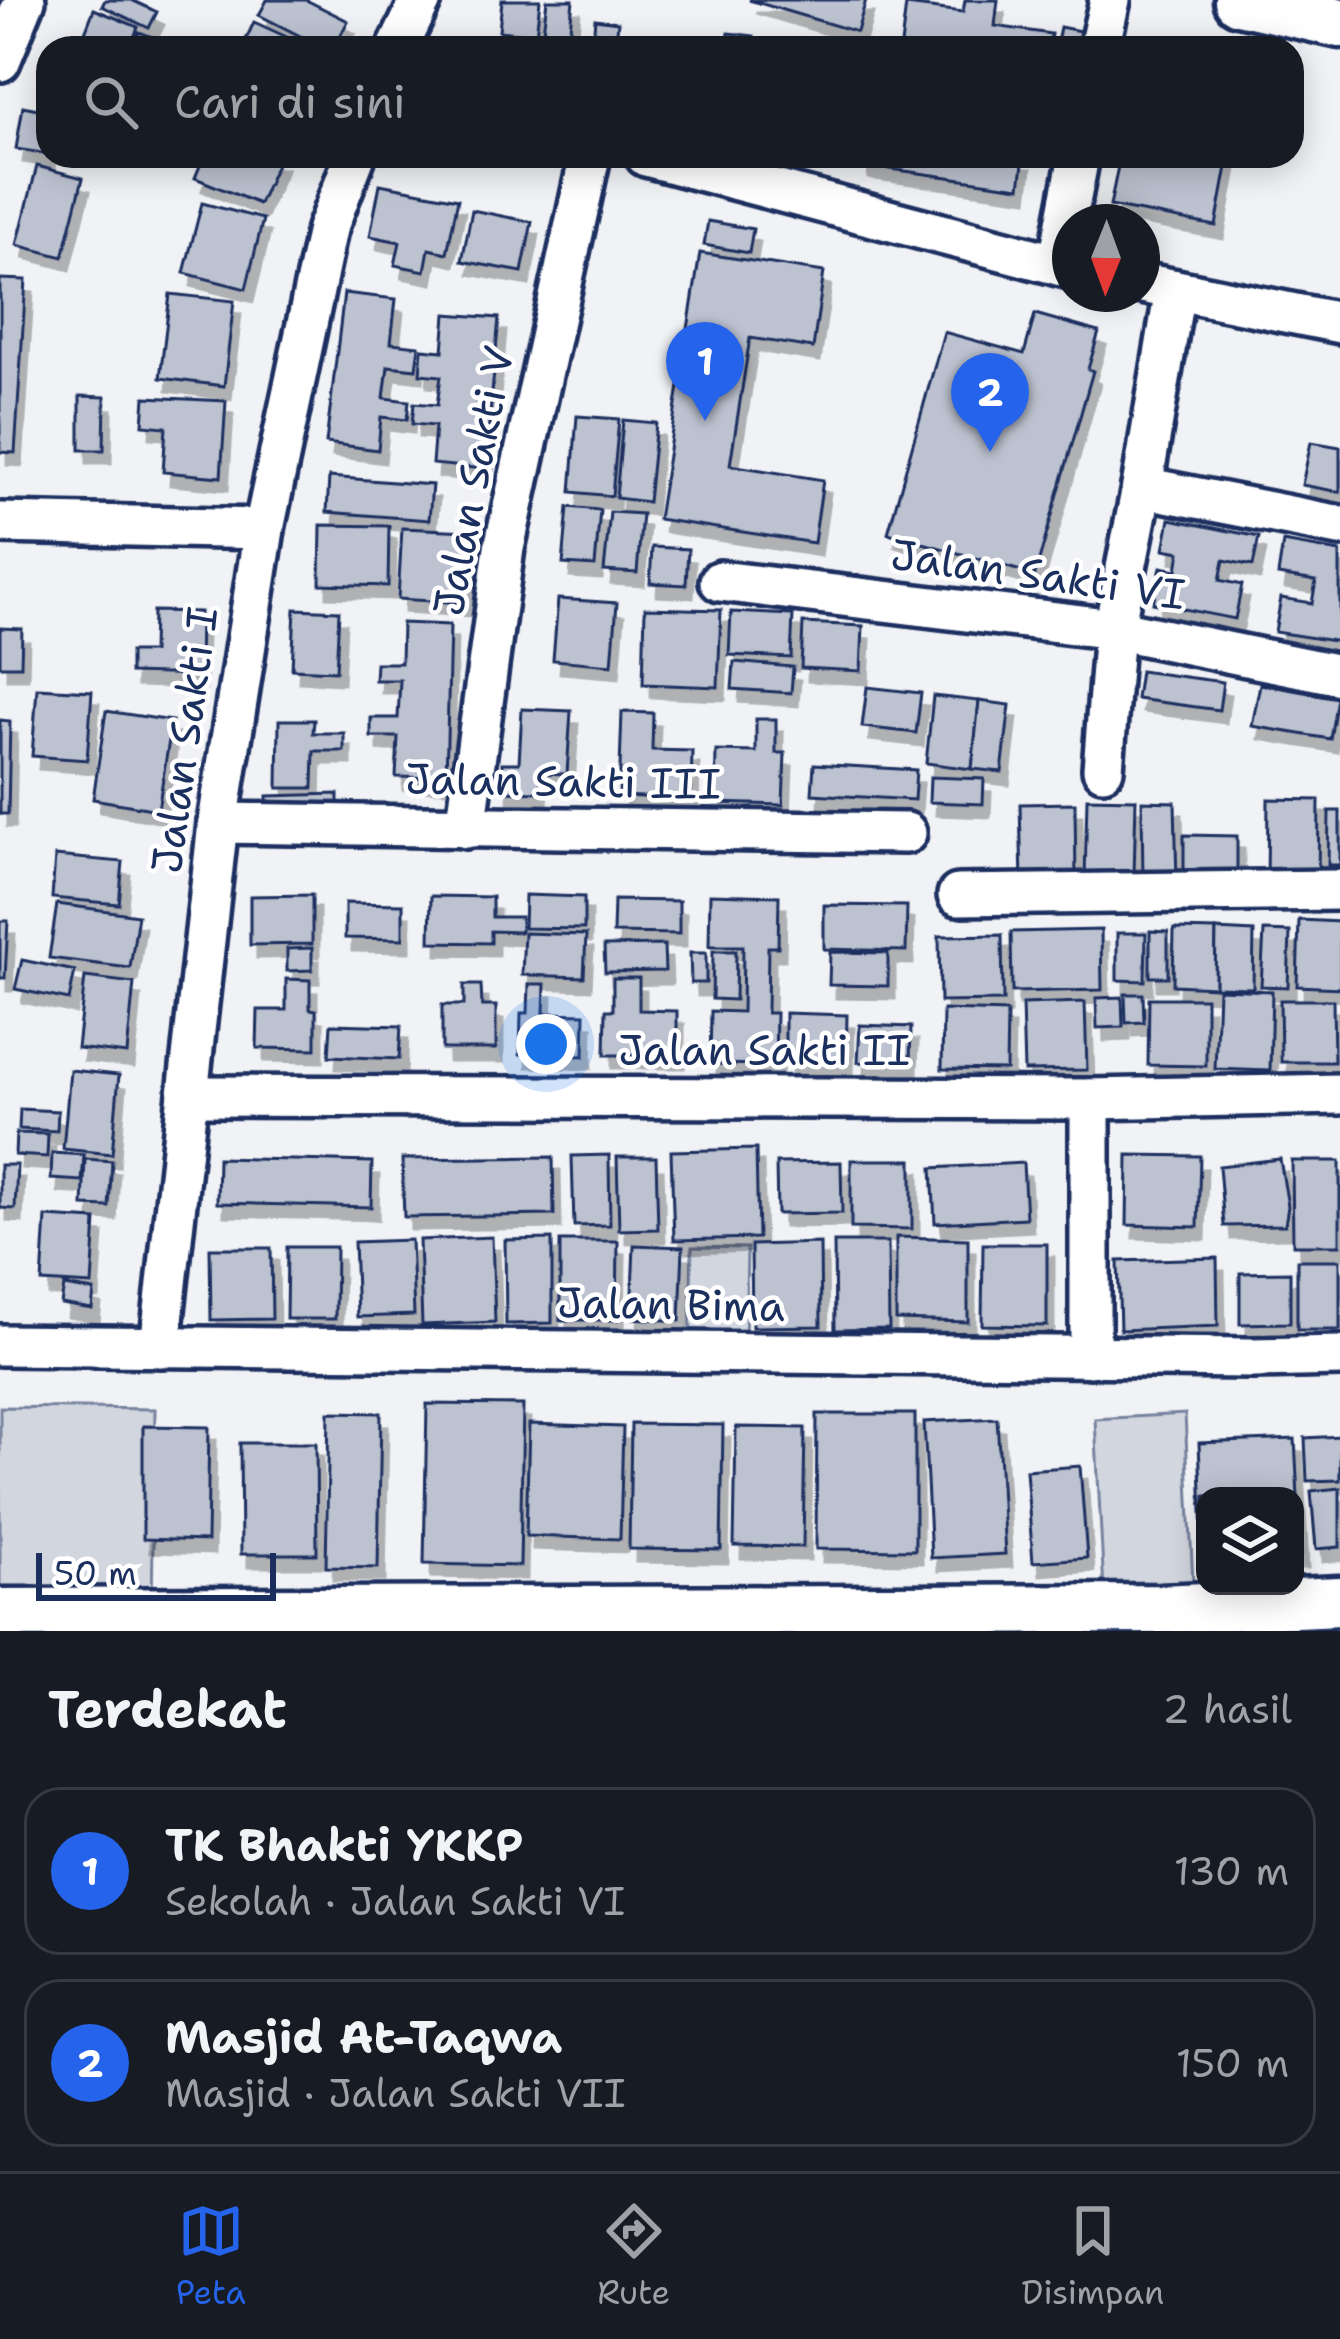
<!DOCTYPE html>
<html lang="id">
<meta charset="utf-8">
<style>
:root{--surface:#171b24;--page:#20242c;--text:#f1f3f6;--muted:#9ea1a6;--line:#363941;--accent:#2563eb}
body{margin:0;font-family:"Shantell Sans",sans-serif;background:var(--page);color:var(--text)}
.controls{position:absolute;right:36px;bottom:36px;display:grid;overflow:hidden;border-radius:24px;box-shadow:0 6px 30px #0003}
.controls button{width:108px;height:108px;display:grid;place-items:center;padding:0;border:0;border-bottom:3px solid var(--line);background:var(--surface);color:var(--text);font:60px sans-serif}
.compass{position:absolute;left:1052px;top:204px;width:108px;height:108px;border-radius:50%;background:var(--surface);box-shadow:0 6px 30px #0003;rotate:181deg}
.scale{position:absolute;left:36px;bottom:30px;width:240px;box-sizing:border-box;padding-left:12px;border:6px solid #1b2f5e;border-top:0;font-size:33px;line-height:42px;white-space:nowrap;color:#1b2f5e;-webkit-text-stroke:9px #fff;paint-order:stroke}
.you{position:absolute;left:546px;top:1044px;width:42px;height:42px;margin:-30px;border:9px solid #fff;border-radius:50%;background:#1a73e8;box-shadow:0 0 0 18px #1a73e833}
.badge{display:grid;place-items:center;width:78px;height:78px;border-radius:50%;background:var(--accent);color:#fff;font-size:39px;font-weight:700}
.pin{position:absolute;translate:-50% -99px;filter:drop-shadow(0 3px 6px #0008)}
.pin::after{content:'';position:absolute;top:63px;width:42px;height:36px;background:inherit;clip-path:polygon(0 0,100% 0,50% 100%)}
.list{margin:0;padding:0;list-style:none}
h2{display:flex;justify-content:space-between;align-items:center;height:156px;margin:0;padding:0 48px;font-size:51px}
h2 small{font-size:39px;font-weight:400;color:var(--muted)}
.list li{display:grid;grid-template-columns:78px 1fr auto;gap:36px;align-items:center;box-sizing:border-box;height:168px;margin:0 24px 24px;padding:0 24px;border:3px solid var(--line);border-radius:36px}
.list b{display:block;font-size:45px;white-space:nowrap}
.list p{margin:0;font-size:39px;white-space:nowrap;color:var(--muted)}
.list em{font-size:39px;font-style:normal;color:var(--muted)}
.icon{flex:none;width:66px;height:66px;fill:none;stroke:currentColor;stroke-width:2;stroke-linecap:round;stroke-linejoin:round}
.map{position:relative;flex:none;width:1340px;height:1631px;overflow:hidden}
.search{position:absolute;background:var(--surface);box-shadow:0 6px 30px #0003;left:36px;right:36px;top:36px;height:132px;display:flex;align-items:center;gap:30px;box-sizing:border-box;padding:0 42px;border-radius:36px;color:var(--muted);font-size:45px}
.sheet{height:540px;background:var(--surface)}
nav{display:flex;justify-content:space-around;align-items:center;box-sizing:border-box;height:168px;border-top:3px solid var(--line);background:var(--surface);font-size:33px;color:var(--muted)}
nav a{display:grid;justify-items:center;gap:6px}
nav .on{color:var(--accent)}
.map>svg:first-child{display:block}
</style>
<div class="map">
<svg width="1340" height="1631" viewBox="0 0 1340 1631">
<defs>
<filter id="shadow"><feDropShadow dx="7" dy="13" stdDeviation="0" flood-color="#0004"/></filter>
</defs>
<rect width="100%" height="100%" fill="#f1f2f5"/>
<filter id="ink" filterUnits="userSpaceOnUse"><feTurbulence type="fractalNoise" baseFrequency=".00833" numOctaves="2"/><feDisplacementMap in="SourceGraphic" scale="24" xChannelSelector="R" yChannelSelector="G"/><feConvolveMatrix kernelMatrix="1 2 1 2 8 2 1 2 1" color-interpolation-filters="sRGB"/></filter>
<g filter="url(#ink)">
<g fill="#d2d6df" stroke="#76829e" stroke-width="3">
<path d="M 692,1247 L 747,1248 L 745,1347 L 690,1345 Z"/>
<path d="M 0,1407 L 155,1409 L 152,1607 L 0,1605 Z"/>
<path d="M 1185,1414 L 1194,1605 L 1105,1610 L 1095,1419 Z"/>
</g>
<g fill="#bcc2d0" stroke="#1b2f5e" stroke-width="3" filter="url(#shadow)">
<path d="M 105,0 L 131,0 L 157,12 L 149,28 L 102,6 Z"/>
<path d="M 267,0 L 306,0 L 348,21 L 334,48 L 324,48 L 259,15 Z"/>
<path d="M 502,0 L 540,0 L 536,35 L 499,31 Z"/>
<path d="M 547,0 L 573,0 L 568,48 L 507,48 L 508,44 L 541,47 Z"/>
<path d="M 749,0 L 866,0 L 857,32 Z"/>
<path d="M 965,0 L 998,0 L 995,26 L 1051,34 L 1049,48 L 921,48 L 901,45 L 906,5 L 963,12 Z"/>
<path d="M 94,9 L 138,27 L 130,48 L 79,48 Z"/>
<path d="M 595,19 L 618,22 L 615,48 L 592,48 Z"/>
<path d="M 254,22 L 311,48 L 242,48 Z"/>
<path d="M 1060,27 L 1090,33 L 1087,48 L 1056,48 Z"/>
<path d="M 139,32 L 171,44 L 169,48 L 134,48 Z"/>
<path d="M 729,33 L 754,36 L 753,48 L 727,48 Z"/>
<path d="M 23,106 L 48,111 L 48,154 L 16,149 Z"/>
<path d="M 204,156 L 280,156 L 259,204 L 195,178 Z"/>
<path d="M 862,156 L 1024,156 L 1020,187 L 861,165 Z"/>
<path d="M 1120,156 L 1229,156 L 1216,226 L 1110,206 Z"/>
<path d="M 37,166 L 83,178 L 63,257 L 17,245 Z"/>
<path d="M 380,184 L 458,199 L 447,253 L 429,249 L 425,271 L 395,265 L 400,242 L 370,236 Z"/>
<path d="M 202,203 L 263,219 L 246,289 L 184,273 Z"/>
<path d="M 472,210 L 532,222 L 522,272 L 462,261 Z"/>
<path d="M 708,221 L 753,229 L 749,253 L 704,245 Z"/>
<path d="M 700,253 L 824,272 L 813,348 L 750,338 L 730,465 L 823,480 L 814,543 L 658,519 Z"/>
<path d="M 0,279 L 26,280 L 15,453 L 0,452 Z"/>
<path d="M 344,293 L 396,299 L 391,343 L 419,346 L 416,369 L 388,366 L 384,398 L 409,401 L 407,420 L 381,417 L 378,450 L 326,443 Z"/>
<path d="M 170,294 L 234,301 L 224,386 L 160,378 Z"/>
<path d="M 446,314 L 499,318 L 485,469 L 432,464 L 435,426 L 412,424 L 414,403 L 437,405 L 441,376 L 420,374 L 422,349 L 443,351 Z"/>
<path d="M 1035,314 L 1099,332 L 1088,369 L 1093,371 L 1035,575 L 888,533 L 944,332 L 1024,354 Z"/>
<path d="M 80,396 L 105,397 L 104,450 L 80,450 Z"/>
<path d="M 145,397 L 226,401 L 221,477 L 163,472 L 166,427 L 143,425 Z"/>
<path d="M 577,416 L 619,419 L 612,496 L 571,492 Z"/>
<path d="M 623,420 L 656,423 L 648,502 L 616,498 Z"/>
<path d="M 1311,442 L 1340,447 L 1340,492 L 1302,485 Z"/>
<path d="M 329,477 L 432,485 L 429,520 L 327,512 Z"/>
<path d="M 568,507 L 600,510 L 595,566 L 563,564 Z"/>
<path d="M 610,512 L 642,514 L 637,573 L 604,571 Z"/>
<path d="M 1170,519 L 1259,537 L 1253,566 L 1224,560 L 1220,580 L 1242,585 L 1235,619 L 1153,603 L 1161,567 L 1177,570 L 1180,552 L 1164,549 Z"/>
<path d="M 321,525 L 389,526 L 388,586 L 320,584 Z"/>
<path d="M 402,528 L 468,531 L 464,603 L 398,599 Z"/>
<path d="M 1283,542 L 1340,552 L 1340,642 L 1275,632 L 1281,598 L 1312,603 L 1316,581 L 1278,575 Z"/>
<path d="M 652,547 L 688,549 L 686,585 L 650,583 Z"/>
<path d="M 558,599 L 617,603 L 612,665 L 553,660 Z"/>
<path d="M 645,608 L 721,610 L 718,687 L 643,684 Z"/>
<path d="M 295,609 L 339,611 L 336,671 L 292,669 Z"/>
<path d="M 153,611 L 200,612 L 199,675 L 130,673 L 130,652 L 152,652 Z"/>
<path d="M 731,612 L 793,615 L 791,658 L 729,655 Z"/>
<path d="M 402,623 L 450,625 L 446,778 L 396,777 L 398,737 L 371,737 L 371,718 L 398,718 L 400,680 L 375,680 L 376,663 L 401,663 Z"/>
<path d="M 803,623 L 863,626 L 861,671 L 801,668 Z"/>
<path d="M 0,628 L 22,629 L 21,666 L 0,666 Z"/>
<path d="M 734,662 L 793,667 L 791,693 L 732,689 Z"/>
<path d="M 1140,671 L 1223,682 L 1219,710 L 1136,699 Z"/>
<path d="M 1260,684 L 1337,698 L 1330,739 L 1252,726 Z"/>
<path d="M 867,687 L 921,693 L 916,733 L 862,727 Z"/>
<path d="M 37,688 L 92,691 L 87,760 L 32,756 Z"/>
<path d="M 933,696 L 979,701 L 972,769 L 926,763 Z"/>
<path d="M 979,701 L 1010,705 L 1002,772 L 972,769 Z"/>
<path d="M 522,709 L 571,711 L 567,774 L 541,773 L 540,792 L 501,791 L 502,763 L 519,763 Z"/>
<path d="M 106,711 L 172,721 L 158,810 L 93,799 Z"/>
<path d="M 622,712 L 653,713 L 652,750 L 692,751 L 691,799 L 619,796 Z"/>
<path d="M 756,719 L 776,719 L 776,753 L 785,753 L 783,805 L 715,803 L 716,751 L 756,752 Z"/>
<path d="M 0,720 L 10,721 L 8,814 L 0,814 Z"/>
<path d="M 279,720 L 314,720 L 313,733 L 344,733 L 344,751 L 314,751 L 313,788 L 278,788 Z"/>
<path d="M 814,764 L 916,770 L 914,800 L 812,794 Z"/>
<path d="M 930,777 L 984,779 L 983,804 L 929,802 Z"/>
<path d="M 338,794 L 338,817 L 267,819 L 267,796 Z"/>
<path d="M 1087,798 L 1136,799 L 1134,876 L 1085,879 Z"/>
<path d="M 1268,799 L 1319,800 L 1318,884 L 1267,884 Z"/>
<path d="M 1142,801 L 1175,802 L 1177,882 L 1143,883 Z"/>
<path d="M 1075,803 L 1076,882 L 1022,883 L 1020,804 Z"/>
<path d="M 1329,811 L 1340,811 L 1340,865 L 1328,865 Z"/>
<path d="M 1184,835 L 1237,836 L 1237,886 L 1184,886 Z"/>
<path d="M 55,856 L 123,862 L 119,904 L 52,898 Z"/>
<path d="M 710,894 L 779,896 L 778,947 L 768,947 L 767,1013 L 776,1013 L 775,1065 L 710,1064 L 711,1011 L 742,1012 L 743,946 L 709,946 Z"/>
<path d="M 312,895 L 312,944 L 250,945 L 250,896 Z"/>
<path d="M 525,895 L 584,897 L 584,929 L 524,928 Z"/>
<path d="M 431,896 L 492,897 L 492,917 L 521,917 L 521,932 L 491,931 L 491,943 L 430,942 Z"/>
<path d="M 614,900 L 679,901 L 679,934 L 613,933 Z"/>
<path d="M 345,903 L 403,904 L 403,939 L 345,938 Z"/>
<path d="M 57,904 L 138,915 L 130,968 L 49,958 Z"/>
<path d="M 824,905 L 907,906 L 906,951 L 824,949 Z"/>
<path d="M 1299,920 L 1340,922 L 1340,988 L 1297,986 Z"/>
<path d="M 0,921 L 8,921 L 5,978 L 0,978 Z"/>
<path d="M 1174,929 L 1216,930 L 1215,987 L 1173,985 Z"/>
<path d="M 1101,930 L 1102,990 L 1012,992 L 1011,932 Z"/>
<path d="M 1216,930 L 1254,932 L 1253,988 L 1215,987 Z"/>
<path d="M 1150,931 L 1168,932 L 1168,977 L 1150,977 Z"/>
<path d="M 1264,931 L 1290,932 L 1288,987 L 1261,986 Z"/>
<path d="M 524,933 L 586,935 L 584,977 L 522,975 Z"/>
<path d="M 1117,933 L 1146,933 L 1145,981 L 1117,980 Z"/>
<path d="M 1002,935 L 1003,1001 L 940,1002 L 939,936 Z"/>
<path d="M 664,945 L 665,971 L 605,972 L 604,946 Z"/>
<path d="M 312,948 L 312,970 L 287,971 L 287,949 Z"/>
<path d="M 713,951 L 736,951 L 735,1000 L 712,999 Z"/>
<path d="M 830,952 L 888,953 L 888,986 L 829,985 Z"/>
<path d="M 690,953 L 706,953 L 706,983 L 691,983 Z"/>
<path d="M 22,960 L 75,971 L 69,1000 L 15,989 Z"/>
<path d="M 85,977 L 134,983 L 127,1054 L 77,1048 Z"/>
<path d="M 613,978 L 639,978 L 639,1010 L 677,1011 L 677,1055 L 605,1055 L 606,1010 L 613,1010 Z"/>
<path d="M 286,979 L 310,980 L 310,1009 L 316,1010 L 316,1049 L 257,1048 L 258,1010 L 286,1010 Z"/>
<path d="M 529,984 L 545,984 L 544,1013 L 585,1014 L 584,1056 L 520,1054 L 521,1013 L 528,1013 Z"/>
<path d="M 464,985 L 481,985 L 482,1006 L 496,1006 L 496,1049 L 442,1049 L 442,1005 L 464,1005 Z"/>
<path d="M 1218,989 L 1272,991 L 1270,1071 L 1215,1069 Z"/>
<path d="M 1125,994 L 1143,994 L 1144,1022 L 1126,1023 Z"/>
<path d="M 1122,997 L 1123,1027 L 1097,1028 L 1096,998 Z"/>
<path d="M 1149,998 L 1206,998 L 1206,1066 L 1148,1065 Z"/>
<path d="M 1280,1000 L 1333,1000 L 1334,1062 L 1281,1062 Z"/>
<path d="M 1085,1002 L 1087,1070 L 1024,1071 L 1022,1004 Z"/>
<path d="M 943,1010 L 1007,1012 L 1006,1070 L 942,1069 Z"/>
<path d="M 785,1013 L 847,1015 L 846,1061 L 785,1060 Z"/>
<path d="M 331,1024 L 401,1026 L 399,1059 L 329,1056 Z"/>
<path d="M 860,1025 L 911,1027 L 910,1064 L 858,1062 Z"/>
<path d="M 70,1070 L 119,1075 L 112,1154 L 63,1149 Z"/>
<path d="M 20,1109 L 58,1111 L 57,1131 L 19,1129 Z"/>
<path d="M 16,1133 L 48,1134 L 47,1157 L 15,1155 Z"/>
<path d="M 756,1149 L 758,1238 L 674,1240 L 671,1151 Z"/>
<path d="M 52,1153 L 84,1155 L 82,1181 L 51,1179 Z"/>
<path d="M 609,1155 L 610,1225 L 574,1226 L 572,1156 Z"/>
<path d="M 1128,1155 L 1200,1156 L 1198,1227 L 1127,1225 Z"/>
<path d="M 553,1157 L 554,1215 L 404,1217 L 402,1159 Z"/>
<path d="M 617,1157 L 656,1157 L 658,1229 L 619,1230 Z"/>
<path d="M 218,1158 L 372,1162 L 371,1207 L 217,1203 Z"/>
<path d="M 85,1159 L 112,1161 L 109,1207 L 83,1206 Z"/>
<path d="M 1280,1159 L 1288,1206 L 1285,1225 L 1224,1226 L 1219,1166 Z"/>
<path d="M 851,1160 L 912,1160 L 912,1229 L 851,1228 Z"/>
<path d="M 1292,1161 L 1340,1161 L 1340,1245 L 1293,1245 Z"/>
<path d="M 841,1162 L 842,1213 L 777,1214 L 776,1163 Z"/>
<path d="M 1023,1163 L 1026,1218 L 935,1223 L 932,1168 Z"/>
<path d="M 0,1165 L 17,1165 L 15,1209 L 0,1208 Z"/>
<path d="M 46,1217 L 96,1220 L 92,1285 L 42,1282 Z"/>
<path d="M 492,1237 L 495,1322 L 422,1325 L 419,1240 Z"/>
<path d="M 896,1237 L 968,1239 L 968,1322 L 896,1320 Z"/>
<path d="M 552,1239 L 552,1323 L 506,1324 L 505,1240 Z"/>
<path d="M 411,1240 L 414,1315 L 357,1317 L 354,1242 Z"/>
<path d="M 560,1241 L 618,1241 L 617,1320 L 560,1320 Z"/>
<path d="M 834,1242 L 888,1242 L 889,1329 L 835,1330 Z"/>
<path d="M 820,1243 L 821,1326 L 752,1327 L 751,1245 Z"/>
<path d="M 983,1244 L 1047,1244 L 1047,1326 L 982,1325 Z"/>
<path d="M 634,1245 L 683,1247 L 680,1321 L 631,1318 Z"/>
<path d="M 287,1247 L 336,1247 L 335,1319 L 286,1319 Z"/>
<path d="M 210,1248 L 271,1248 L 272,1319 L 211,1320 Z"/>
<path d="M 1217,1258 L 1218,1326 L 1120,1330 L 1118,1261 Z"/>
<rect x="1297" y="1260" width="43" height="70"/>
<path d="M 1290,1272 L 1290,1323 L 1240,1324 L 1240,1273 Z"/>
<path d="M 64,1286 L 94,1291 L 92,1309 L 61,1304 Z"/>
<path d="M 427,1404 L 523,1405 L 520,1566 L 424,1564 Z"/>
<path d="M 329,1412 L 381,1413 L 378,1568 L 326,1567 Z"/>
<path d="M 817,1414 L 915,1414 L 915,1550 L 816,1549 Z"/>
<path d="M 997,1418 L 1005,1554 L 931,1558 L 924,1422 Z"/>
<path d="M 529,1424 L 623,1427 L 620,1539 L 526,1536 Z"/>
<path d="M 631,1424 L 723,1425 L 721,1550 L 629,1549 Z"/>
<path d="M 143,1426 L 209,1427 L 207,1541 L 143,1539 Z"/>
<path d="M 736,1427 L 805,1428 L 803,1547 L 734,1546 Z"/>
<path d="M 1340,1436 L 1340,1480 L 1307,1481 L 1305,1438 Z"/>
<path d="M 1295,1439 L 1301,1555 L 1295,1555 L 1295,1496 L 1205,1496 L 1204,1559 L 1199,1443 Z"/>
<path d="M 240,1443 L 316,1443 L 317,1554 L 241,1554 Z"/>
<path d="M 1080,1466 L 1087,1558 L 1033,1562 L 1026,1470 Z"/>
<path d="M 1340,1488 L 1340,1547 L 1316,1549 L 1311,1491 Z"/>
</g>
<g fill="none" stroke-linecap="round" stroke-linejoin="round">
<g stroke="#1b2f5e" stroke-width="48">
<g id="minor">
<path d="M 398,48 L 421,0"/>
<path d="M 1099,48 L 1110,0"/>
<path d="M 0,61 L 25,0"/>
<path d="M 646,156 L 1070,268"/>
<path d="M 1058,265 L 1079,156"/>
<path d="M 1142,283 L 1340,323"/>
<path d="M 1142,487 L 1340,526"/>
<path d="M 0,523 L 264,529"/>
<path d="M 720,581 L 1114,629 L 1340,675"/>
<path d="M 1103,769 L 1114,629 L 1142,487 L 1175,290"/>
<path d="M 218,823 L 906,833"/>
<path d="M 466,828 L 504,548 L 590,156"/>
<path d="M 958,895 L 1340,890"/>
<path d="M 188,1096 L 1090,1099 L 1340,1094"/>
<path d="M 1090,1099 L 1090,1357"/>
<path d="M 0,1345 L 1253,1358 L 1340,1356"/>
<path d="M 160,1347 L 218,823 L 264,529 L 327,229 L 355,156"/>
</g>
</g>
<g stroke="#1b2f5e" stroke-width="57">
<g id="major">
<path d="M 1239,0 L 1340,23"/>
<path d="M 0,1613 L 1160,1609 L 1340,1601"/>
</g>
</g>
<use href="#minor" stroke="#fff" stroke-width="39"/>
<use href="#major" stroke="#fff" stroke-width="48"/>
</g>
</g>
<g text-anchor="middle" stroke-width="9" stroke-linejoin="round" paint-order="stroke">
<g font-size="42" fill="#1b2f5e" stroke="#fff">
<text transform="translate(473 481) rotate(-79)" y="15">Jalan Sakti V</text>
<text transform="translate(1038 574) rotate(8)" y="15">Jalan Sakti VI</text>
<text transform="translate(184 740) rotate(-82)" y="15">Jalan Sakti I</text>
<text transform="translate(563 781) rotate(1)" y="15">Jalan Sakti III</text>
<text x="764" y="1065">Jalan Sakti II</text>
<text transform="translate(671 1304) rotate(1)" y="15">Jalan Bima</text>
</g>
</g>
</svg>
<div class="controls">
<button><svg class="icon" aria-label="layers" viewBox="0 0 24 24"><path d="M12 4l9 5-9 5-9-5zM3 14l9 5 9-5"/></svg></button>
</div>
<svg class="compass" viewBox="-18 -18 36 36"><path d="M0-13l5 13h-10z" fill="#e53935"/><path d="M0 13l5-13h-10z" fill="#9ea1a6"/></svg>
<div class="scale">50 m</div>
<div class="you"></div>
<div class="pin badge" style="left:705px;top:421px">1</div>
<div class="pin badge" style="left:990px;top:452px">2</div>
<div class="search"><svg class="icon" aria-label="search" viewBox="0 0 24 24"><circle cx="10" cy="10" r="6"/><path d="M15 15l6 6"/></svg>Cari di sini</div>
</div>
<section class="sheet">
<h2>Terdekat<small>2 hasil</small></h2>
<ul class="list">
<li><span class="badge">1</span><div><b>TK Bhakti YKKP</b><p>Sekolah · Jalan Sakti VI</p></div><em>130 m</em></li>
<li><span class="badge">2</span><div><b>Masjid At-Taqwa</b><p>Masjid · Jalan Sakti VII</p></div><em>150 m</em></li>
</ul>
</section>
<nav>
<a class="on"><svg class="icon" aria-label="map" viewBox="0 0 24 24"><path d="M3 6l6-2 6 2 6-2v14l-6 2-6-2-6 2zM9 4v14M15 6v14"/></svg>Peta</a>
<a><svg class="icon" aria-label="directions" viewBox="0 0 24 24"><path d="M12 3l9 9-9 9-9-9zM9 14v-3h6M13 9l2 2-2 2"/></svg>Rute</a>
<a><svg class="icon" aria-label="saved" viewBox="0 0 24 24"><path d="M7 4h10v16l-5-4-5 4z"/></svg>Disimpan</a>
</nav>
